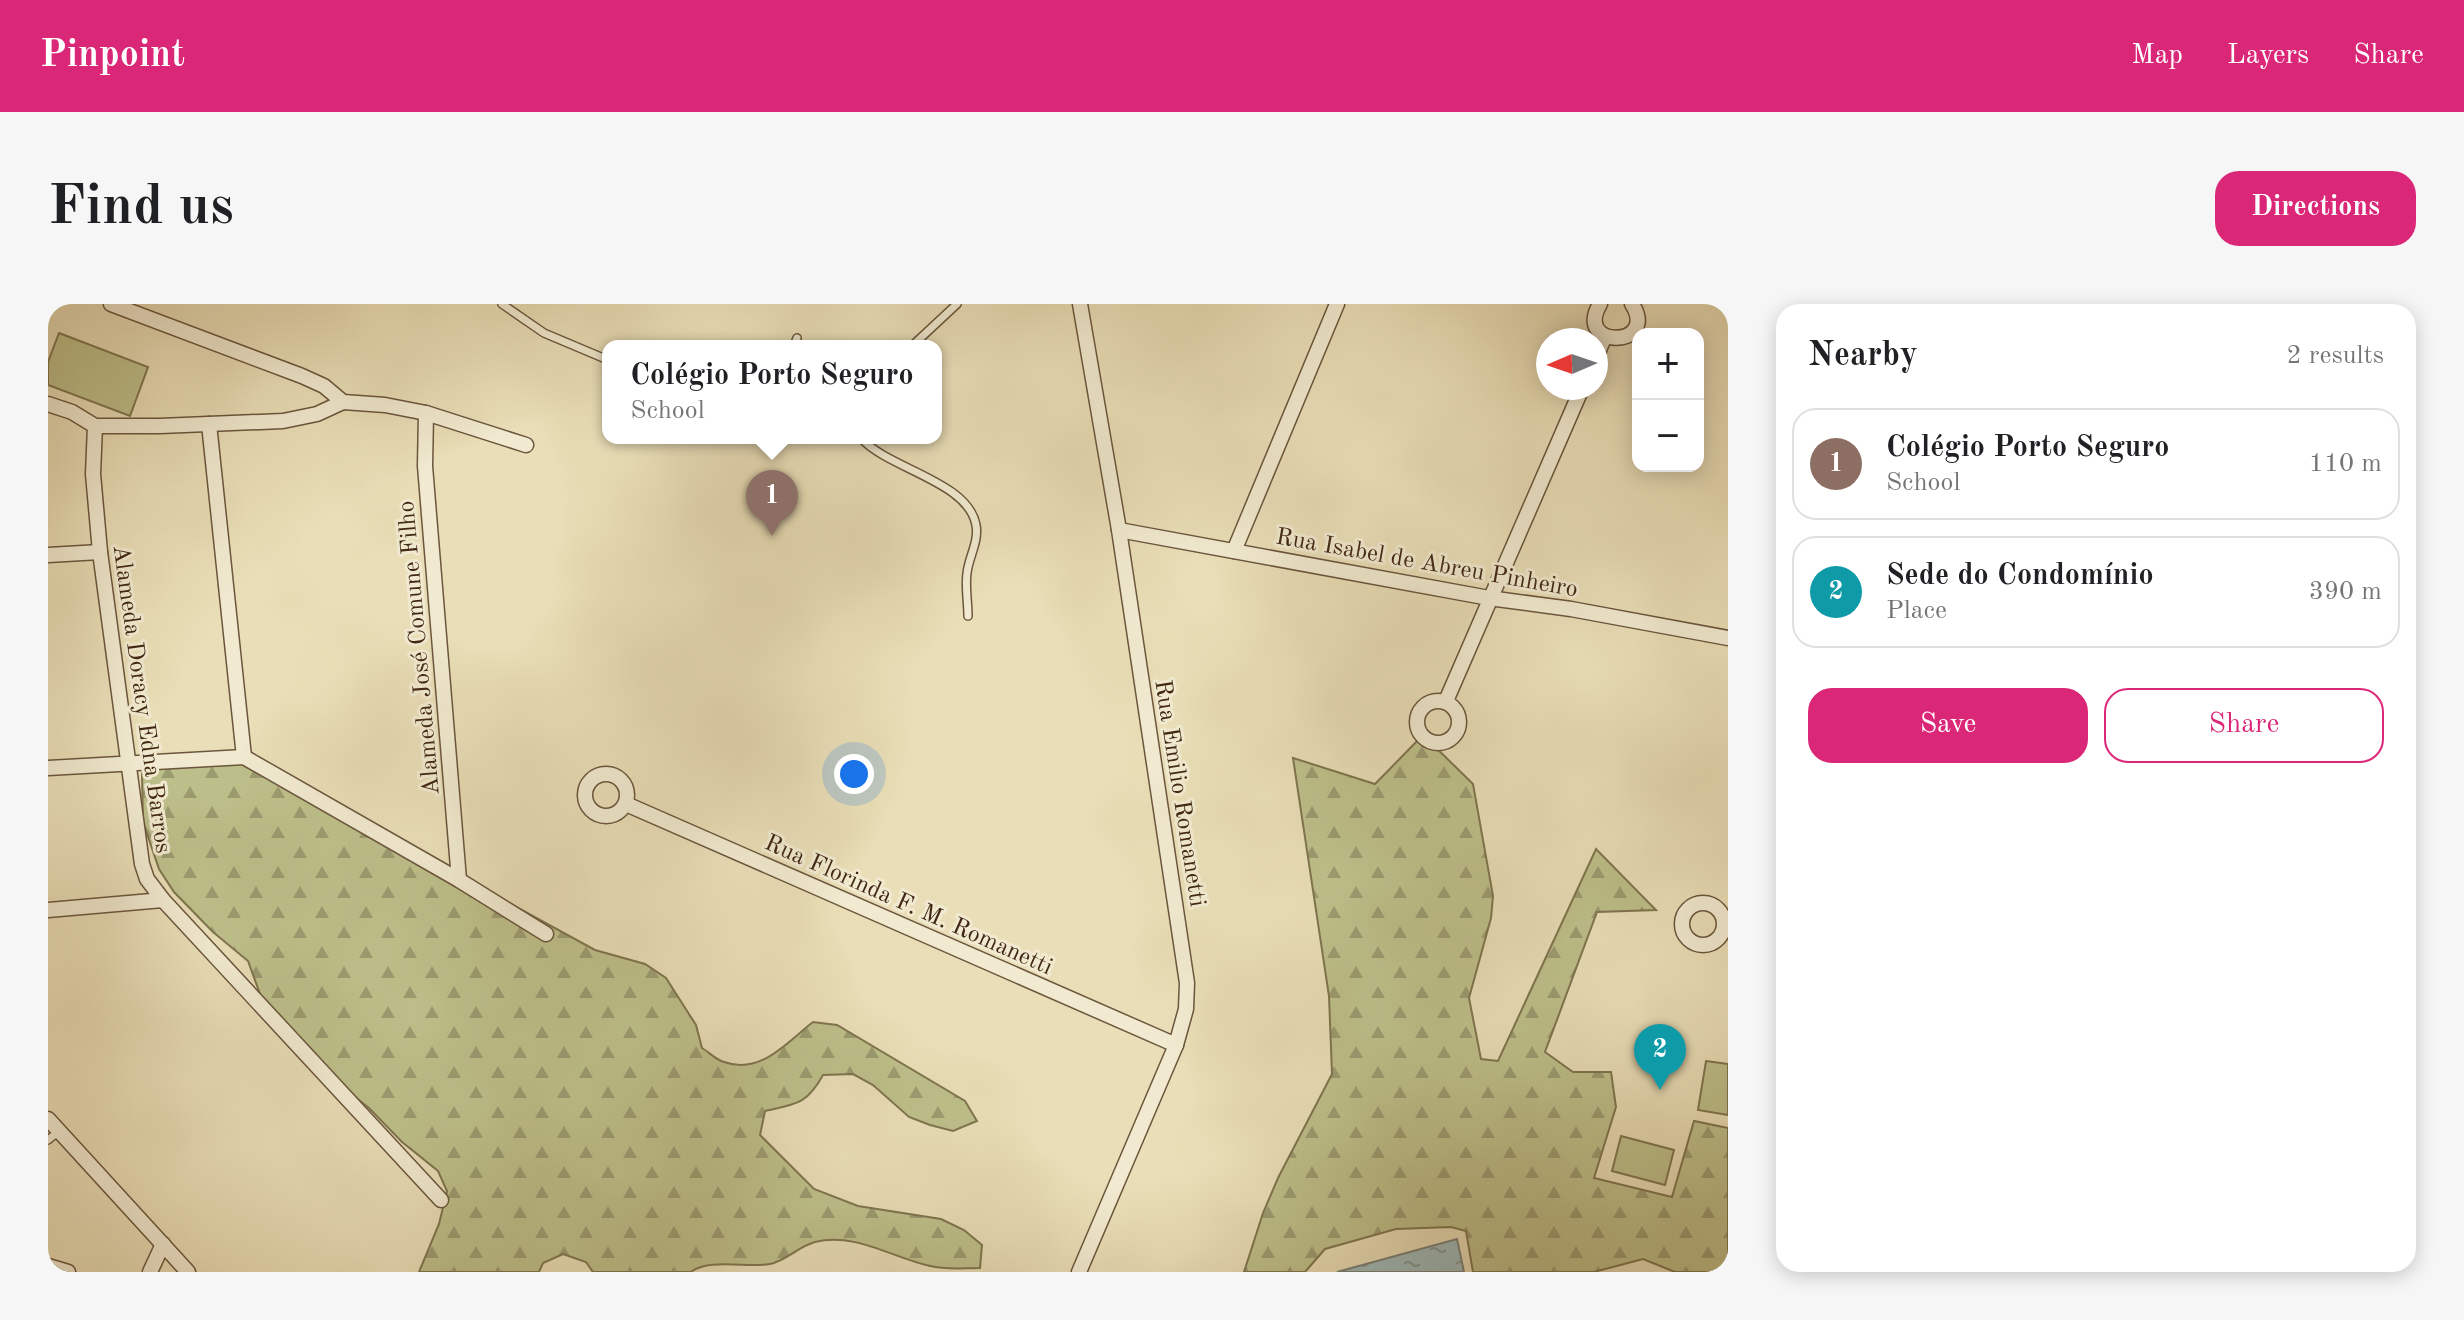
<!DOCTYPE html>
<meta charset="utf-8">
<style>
:root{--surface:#fff;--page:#f6f6f6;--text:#202124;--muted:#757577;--line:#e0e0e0;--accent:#db2777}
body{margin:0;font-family:"Old Standard TT",serif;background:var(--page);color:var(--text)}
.controls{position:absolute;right:24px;top:24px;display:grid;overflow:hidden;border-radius:16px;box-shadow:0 4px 20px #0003}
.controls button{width:72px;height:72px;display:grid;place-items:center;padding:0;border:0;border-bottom:2px solid var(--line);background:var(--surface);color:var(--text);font:40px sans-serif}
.compass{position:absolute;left:1488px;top:24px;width:72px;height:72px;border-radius:50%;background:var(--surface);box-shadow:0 4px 20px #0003;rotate:268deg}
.you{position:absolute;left:806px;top:470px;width:28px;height:28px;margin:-20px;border:6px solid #fff;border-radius:50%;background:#1a73e8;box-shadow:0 0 0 12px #1a73e833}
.badge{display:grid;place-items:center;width:52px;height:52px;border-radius:50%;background:var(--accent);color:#fff;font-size:26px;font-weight:700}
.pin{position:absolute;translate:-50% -66px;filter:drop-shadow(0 2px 4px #0008)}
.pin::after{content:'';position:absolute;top:42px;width:28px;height:24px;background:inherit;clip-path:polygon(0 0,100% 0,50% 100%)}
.popup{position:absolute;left:554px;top:36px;width:340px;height:104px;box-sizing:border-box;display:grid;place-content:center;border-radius:16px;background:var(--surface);filter:drop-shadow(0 2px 6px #0005);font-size:26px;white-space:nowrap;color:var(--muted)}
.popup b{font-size:30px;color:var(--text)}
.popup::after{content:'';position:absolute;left:50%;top:100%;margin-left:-16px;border:16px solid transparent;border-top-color:var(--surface)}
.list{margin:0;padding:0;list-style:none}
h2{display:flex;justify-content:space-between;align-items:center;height:104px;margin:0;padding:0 32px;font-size:34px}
h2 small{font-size:26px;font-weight:400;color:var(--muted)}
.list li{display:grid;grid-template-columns:52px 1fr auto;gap:24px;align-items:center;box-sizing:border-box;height:112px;margin:0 16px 16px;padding:0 16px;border:2px solid var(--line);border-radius:24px}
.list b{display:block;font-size:30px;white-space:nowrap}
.list p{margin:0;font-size:26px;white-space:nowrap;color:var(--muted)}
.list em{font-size:26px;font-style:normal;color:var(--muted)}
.actions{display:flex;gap:16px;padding:24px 32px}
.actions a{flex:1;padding:18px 0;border:2px solid var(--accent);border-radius:24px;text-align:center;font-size:28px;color:var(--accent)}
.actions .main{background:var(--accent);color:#fff}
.map{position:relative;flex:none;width:1680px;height:968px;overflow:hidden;border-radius:24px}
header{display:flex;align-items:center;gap:48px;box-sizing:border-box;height:112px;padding:0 40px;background:var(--accent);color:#fff}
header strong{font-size:38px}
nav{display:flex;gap:44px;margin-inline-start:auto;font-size:28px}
.intro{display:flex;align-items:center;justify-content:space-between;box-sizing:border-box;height:192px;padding:0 48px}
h1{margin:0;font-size:56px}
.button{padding:20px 36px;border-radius:24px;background:var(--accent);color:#fff;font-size:28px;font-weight:700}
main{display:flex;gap:48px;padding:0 48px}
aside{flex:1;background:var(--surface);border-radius:24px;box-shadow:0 4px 20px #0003}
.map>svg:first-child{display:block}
</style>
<header>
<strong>Pinpoint</strong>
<nav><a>Map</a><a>Layers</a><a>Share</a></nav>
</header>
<div class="intro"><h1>Find us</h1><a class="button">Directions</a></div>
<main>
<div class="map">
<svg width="1680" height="968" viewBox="0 0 1680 968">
<defs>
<pattern id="forest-firs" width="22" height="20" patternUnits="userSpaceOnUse" patternTransform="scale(2)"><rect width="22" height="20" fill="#bdbf8a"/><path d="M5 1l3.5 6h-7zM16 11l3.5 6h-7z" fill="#9b9b70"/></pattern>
<pattern id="water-ripples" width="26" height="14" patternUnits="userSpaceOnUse" patternTransform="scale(2)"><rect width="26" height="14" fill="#9cb9b9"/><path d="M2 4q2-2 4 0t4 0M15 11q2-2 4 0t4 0" fill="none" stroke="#819695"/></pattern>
</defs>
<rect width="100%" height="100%" fill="#e9deb7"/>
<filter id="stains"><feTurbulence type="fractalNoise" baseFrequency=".0025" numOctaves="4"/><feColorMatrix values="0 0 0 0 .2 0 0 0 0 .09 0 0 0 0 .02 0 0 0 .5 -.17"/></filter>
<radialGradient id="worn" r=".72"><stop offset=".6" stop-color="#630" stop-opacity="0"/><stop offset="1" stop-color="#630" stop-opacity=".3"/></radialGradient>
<g fill="#bdbf8a" stroke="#7f744f" stroke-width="2">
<path d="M 11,29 L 100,63 L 82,112 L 0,81 L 0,58 Z"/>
<path d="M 1658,757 L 1680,760 L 1680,811 L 1650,806 Z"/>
<path d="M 1573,832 L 1626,846 L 1617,881 L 1564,867 Z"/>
</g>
<g fill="url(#forest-firs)" stroke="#7f744f" stroke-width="2">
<path d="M 1375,431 L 1425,480 L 1445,592 L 1443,614 L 1421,694 L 1433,755 L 1450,757 L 1548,545 L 1608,606 L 1549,608 L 1497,748 L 1525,768 L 1563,768 L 1568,803 L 1546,874 L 1624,893 L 1646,817 L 1680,824 L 1680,968 L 1627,968 L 1595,955 L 1546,968 L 1425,968 L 1418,927 L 1403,923 L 1348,925 L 1277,945 L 1257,968 L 1196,968 L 1215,909 L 1230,874 L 1284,770 L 1281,692 L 1245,454 L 1327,480 Z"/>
<path d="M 155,449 C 187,458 270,475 286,503 L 547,646 L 597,660 L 618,674 L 648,721 L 654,744 C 661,748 668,756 676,758 C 713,771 739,738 765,718 L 789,721 L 917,797 L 929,817 L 905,827 L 882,821 L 861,813 L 825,781 L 805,770 L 775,771 C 759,800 749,800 717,807 L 712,831 L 766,885 L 810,902 L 893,915 L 916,926 L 934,941 L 932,964 C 916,964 898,966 882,962 C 845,954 807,928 767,938 C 751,942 738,957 722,960 C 700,964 660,954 643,968 L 545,968 L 538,958 L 515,950 L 495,959 L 491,968 L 371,968 L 391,920 L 399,887 L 390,867 L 354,838 L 321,804 L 303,790 L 216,701 L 200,657 L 165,628 L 126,588 L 111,565 L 95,518 L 94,471 L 98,457 Z"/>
</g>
<path fill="url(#water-ripples)" stroke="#787f77" stroke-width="2" d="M 1409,935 L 1416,968 L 1289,968 Z"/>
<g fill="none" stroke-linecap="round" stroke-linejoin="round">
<g stroke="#6b563d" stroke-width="10">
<g id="lane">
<path d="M 454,0 L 496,29 L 560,56"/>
<path d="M 746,42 L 749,34"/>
<path d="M 864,42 L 909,0"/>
<path d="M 813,134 C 840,165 920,177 928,221 C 931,238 921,252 919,269 C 917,283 920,298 920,312"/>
<path d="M 0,836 L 11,827"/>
</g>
</g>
<g stroke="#6b563d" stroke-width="17">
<g id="street">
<path d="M 63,0 L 254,72 L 276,82 L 295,98 L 337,101 L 378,109 L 478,141"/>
<path d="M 1552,0 C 1525,46 1612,44 1584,0"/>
<path d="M 1548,53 L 1557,32"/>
<path d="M 0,100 L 24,108 L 47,122 L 112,122 L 235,117 L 269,110 L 295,98"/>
<path d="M 378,109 L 377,162 L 411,576"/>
<path d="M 161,120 L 196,453"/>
<path d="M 47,122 L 45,170 L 52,248 L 94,560 L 99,575 L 115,596 L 393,896"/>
<path d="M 1071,226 L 1441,294 L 1523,305 L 1680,334"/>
<path d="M 1186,247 L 1289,0"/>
<path d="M 0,251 L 52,248"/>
<circle cx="1390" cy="418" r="21"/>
<path d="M 1398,397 L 1534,84"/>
<path d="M 0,464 L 196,453 L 411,576 L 498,630"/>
<circle cx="558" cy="491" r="21"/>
<path d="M 578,500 L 1128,741"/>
<circle cx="1655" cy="620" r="21"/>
<path d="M 0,606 L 115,596"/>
<path d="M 0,815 L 140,968"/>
<path d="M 0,962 L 20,968"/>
<path d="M 102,968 L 115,940"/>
<path d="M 1031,968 L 1128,741 L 1138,705 L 1139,679 L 1071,226 L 1032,0"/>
</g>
</g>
<use href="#lane" stroke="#f1ead0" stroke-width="7"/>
<use href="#street" stroke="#f1ead0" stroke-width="14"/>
</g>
<g text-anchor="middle" stroke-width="6" stroke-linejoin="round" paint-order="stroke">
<g font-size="24" fill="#412814" stroke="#f1ead0">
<text transform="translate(1379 258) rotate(10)" y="8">Rua Isabel de Abreu Pinheiro</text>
<text transform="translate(370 344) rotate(-95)" y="8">Alameda José Comune Filho</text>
<text transform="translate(95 395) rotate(82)" y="8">Alameda Doracy Edna Barros</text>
<text transform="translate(1133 489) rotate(81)" y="8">Rua Emilio Romanetti</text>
<text transform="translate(861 600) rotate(24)" y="8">Rua Florinda F. M. Romanetti</text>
</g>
</g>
<rect width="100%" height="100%" filter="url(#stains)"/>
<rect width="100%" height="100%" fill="url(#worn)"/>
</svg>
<div class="controls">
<button>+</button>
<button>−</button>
</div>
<svg class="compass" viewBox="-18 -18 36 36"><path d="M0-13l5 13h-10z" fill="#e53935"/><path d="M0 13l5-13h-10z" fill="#757577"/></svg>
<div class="you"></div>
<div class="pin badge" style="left:724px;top:232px;background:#8d6e63">1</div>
<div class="popup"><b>Colégio Porto Seguro</b>School</div>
<div class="pin badge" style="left:1612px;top:786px;background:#0f9aa8">2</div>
</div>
<aside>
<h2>Nearby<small>2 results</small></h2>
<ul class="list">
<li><span class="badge" style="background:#8d6e63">1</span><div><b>Colégio Porto Seguro</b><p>School</p></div><em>110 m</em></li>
<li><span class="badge" style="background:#0f9aa8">2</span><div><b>Sede do Condomínio</b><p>Place</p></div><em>390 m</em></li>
</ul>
<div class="actions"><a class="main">Save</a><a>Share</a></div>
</aside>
</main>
